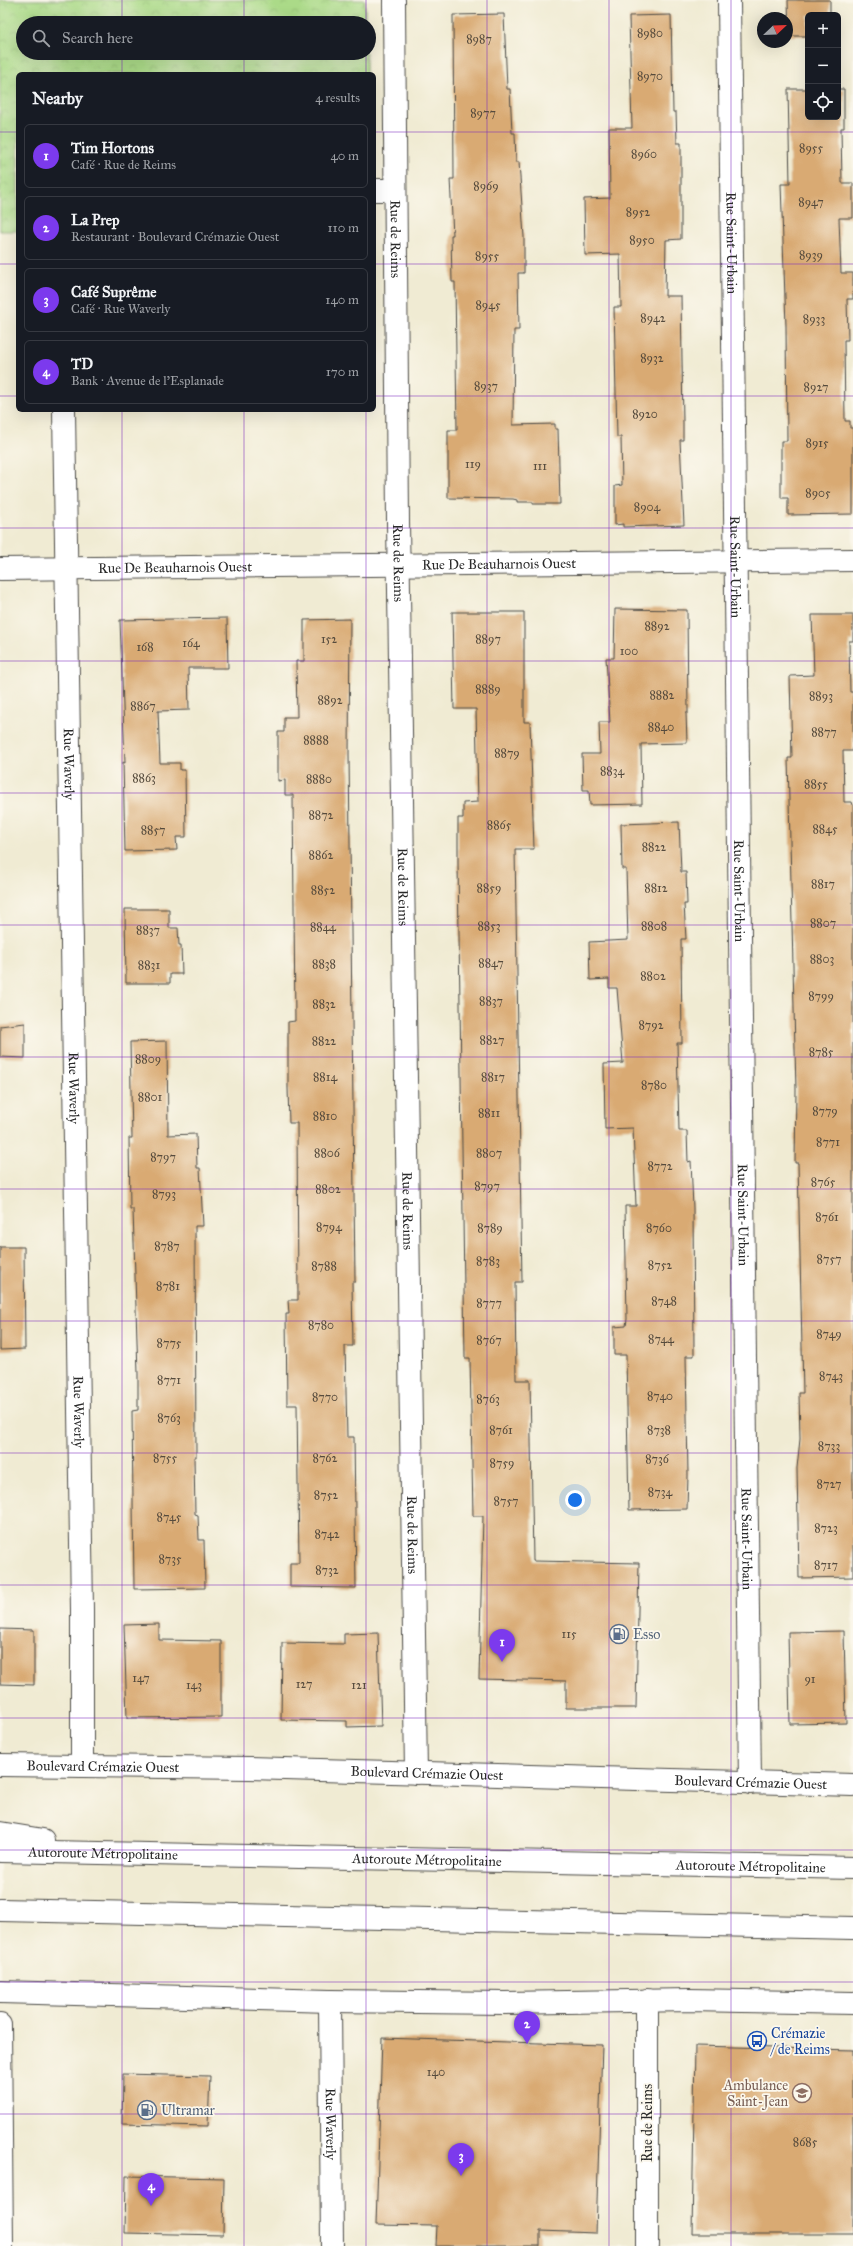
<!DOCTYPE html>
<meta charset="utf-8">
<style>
:root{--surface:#171b24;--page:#242831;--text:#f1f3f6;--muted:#9ea1a6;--line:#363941;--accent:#7c3aed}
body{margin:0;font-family:"IM FELL Great Primer",serif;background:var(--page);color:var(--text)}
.controls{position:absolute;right:12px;top:12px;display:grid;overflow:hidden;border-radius:6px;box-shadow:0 4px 16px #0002}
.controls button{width:36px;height:36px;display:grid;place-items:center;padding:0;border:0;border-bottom:1px solid var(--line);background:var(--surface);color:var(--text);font:20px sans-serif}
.compass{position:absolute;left:757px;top:12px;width:36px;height:36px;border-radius:50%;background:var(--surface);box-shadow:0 4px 16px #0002;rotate:67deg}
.you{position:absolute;left:575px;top:1500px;width:14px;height:14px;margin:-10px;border:3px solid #fff;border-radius:50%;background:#1a73e8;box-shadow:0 0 0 6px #1a73e833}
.badge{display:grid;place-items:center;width:26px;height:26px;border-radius:50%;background:var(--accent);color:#fff;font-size:13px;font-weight:700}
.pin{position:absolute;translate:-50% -33px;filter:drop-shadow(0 1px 2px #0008)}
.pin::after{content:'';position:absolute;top:21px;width:14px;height:12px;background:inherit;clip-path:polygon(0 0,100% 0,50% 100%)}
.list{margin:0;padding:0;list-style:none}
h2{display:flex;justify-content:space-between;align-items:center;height:52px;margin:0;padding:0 16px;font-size:17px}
h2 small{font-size:13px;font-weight:400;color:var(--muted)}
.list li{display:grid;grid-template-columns:26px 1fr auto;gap:12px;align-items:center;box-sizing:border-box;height:64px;margin:0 8px 8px;padding:0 8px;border:1px solid var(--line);border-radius:6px}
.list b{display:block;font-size:15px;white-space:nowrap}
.list p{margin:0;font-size:13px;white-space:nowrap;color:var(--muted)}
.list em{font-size:13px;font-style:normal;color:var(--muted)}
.icon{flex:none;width:22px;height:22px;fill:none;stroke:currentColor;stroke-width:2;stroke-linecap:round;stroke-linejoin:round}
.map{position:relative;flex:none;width:853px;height:2246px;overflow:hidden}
.search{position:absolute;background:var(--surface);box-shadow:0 4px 16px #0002;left:16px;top:16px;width:360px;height:44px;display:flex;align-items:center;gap:10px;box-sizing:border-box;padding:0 14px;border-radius:22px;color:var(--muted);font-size:15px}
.panel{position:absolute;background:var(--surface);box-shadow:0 4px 16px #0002;left:16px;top:72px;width:360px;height:340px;border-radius:6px}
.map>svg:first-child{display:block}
</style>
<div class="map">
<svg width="853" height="2246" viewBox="0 0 853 2246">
<defs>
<pattern id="park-crowns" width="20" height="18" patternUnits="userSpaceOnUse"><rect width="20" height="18" fill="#abda88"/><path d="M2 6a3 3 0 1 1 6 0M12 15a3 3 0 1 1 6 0" fill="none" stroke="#93bb76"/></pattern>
</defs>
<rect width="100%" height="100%" fill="#fbf7ec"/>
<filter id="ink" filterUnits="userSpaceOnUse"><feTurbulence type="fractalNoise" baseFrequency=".025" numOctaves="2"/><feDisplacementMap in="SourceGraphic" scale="8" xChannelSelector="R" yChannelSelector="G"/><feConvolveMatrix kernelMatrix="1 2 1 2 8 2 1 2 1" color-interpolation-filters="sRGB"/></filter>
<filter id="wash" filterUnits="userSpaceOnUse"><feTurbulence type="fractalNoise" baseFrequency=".012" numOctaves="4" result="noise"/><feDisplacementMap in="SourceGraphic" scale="16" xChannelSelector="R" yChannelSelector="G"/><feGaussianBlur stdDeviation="0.9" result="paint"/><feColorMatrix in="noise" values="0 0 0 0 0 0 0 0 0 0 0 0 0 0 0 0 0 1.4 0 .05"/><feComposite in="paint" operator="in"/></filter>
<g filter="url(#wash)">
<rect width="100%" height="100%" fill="#f0ebd3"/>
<path fill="url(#park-crowns)" stroke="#6b825a" d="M 0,0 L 365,0 L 365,23 L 23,23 L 23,53 L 366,53 L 366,74 L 18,74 L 18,231 L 0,231 Z"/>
<g id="blocks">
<g fill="#d9aa73">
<path d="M 788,0 L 830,0 L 830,15 L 808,15 L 808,36 L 789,36 Z"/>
<path d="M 504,14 L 507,89 L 510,89 L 512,133 L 515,133 L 516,162 L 519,162 L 524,237 L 524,273 L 518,273 L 519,330 L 514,330 L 513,425 L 555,424 L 555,429 L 558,429 L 560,504 L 533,504 L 533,502 L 517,502 L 517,500 L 513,499 L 448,498 L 448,430 L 457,430 L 455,282 L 452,282 L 451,235 L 453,235 L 450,179 L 454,179 L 453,15 Z"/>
<path d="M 671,15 L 673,112 L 676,112 L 677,143 L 681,143 L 681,239 L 666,240 L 665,296 L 681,296 L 683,423 L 683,440 L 680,440 L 684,525 L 623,527 L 623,524 L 615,525 L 615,486 L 622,485 L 621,437 L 617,437 L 614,307 L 621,307 L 620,254 L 585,255 L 584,199 L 610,198 L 609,128 L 632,128 L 629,16 Z"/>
<path d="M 788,89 L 808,89 L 808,117 L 838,117 L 838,89 L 844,89 L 844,128 L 841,128 L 842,183 L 853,183 L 853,218 L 839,218 L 841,273 L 853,273 L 853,299 L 847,299 L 848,340 L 844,340 L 845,421 L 850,421 L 850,428 L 853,428 L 853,514 L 788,515 L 788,498 L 781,498 L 781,441 L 787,441 L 786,326 L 781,184 L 790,184 Z"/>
<path d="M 615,609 L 687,610 L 688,713 L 686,713 L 687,743 L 641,744 L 642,804 L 590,805 L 589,790 L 583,790 L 582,754 L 600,754 L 599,722 L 610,722 L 606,658 L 614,658 Z"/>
<path d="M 452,612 L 524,612 L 524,722 L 530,722 L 534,849 L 515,849 L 522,1282 L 515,1282 L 516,1380 L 530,1380 L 533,1561 L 639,1563 L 636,1708 L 566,1708 L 566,1681 L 479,1679 L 483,1516 L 473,1516 L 470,1358 L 465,1358 L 458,863 L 458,818 L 463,818 L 463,803 L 478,802 L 476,709 L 454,709 Z"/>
<path d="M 812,615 L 853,615 L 853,641 L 849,641 L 850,692 L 853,692 L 853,751 L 843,751 L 844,802 L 852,802 L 853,805 L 853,1577 L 799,1578 L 797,1468 L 800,1439 L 799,1393 L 803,1393 L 798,1163 L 795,1163 L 796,1090 L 788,758 L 792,758 L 790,676 L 814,675 Z"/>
<path d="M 227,618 L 228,668 L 188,668 L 189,710 L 158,711 L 160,763 L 180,763 L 180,770 L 185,770 L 186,837 L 176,837 L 177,850 L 125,851 L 123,762 L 125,763 L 120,620 Z"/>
<path d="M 350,619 L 349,754 L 355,1282 L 352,1282 L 353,1346 L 345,1346 L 347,1437 L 354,1437 L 356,1588 L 290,1587 L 290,1563 L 299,1563 L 297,1405 L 287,1405 L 286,1314 L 289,1314 L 288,1300 L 298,1300 L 297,1123 L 289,1123 L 288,1088 L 288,1022 L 295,1021 L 293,795 L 285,795 L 285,780 L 278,781 L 278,732 L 284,732 L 284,717 L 297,717 L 296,661 L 304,661 L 304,620 Z"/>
<path d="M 679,822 L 681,872 L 686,872 L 687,904 L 684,904 L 686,939 L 681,939 L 682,1043 L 677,1043 L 679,1131 L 687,1131 L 688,1162 L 691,1161 L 693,1208 L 694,1356 L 686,1356 L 688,1476 L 687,1509 L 629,1510 L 626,1355 L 614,1355 L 614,1327 L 626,1326 L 627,1319 L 625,1206 L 636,1206 L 633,1128 L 605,1129 L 604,1064 L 623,1063 L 617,988 L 609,988 L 609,979 L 590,980 L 589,942 L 628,940 L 626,869 L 622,869 L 621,824 Z"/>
<path d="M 125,909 L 169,909 L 169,928 L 178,928 L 179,945 L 181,945 L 182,974 L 170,974 L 170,983 L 126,983 Z"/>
<path d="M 25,1023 L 25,1058 L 0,1057 L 0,1026 Z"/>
<path d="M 167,1041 L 168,1135 L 196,1134 L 197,1168 L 200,1168 L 203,1226 L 195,1226 L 196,1457 L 194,1457 L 195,1514 L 198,1515 L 199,1540 L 204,1540 L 205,1588 L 134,1589 L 132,1411 L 138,1410 L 138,1374 L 133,1209 L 130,1209 L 129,1138 L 132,1138 L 130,1042 Z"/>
<path d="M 0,1247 L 24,1247 L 25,1349 L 0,1350 Z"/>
<path d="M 159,1624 L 159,1640 L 221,1641 L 221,1717 L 127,1718 L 124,1625 Z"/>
<path d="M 0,1629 L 34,1630 L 34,1685 L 0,1684 Z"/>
<path d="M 844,1631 L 846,1723 L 790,1724 L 788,1632 Z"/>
<path d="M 378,1633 L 381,1726 L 347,1727 L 347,1721 L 281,1720 L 282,1643 L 344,1644 L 344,1634 Z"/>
<path d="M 382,2038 L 602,2045 L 596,2233 L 540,2231 L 540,2246 L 436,2246 L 437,2226 L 376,2225 Z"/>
<path d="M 695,2046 L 853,2050 L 853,2234 L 692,2234 Z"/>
<path d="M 123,2074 L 210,2076 L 208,2126 L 122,2124 Z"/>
<path d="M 126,2176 L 224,2178 L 223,2235 L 125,2233 Z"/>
</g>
</g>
</g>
<g filter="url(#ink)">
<use href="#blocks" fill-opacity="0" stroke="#494844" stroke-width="1"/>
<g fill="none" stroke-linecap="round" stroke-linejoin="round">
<g stroke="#494844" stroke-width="24">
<g id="street">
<path id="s1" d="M 394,0 L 398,522 L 416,1773"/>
<path id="s2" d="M 729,0 L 750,1783"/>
<path d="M 374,190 L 395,190"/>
<path id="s3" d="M 64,410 L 82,1610 L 82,1766"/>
<path id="s4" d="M 0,569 L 853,560"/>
<path d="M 647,2000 L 647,2246"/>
<path id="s5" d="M 330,2001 L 332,2246"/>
<path d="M 0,2025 L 2,2246"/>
</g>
</g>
<g stroke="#494844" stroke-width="24">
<g id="secondary">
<path id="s6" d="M 0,1765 L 249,1768 L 853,1785"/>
<path d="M 0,1992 L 330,2001 L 505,2003 L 690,2000 L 853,2003"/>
</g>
</g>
<g stroke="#494844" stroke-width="24">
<g id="highway">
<path d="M 0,1833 L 43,1840"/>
<path id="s7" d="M 0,1851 L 853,1868"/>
<path d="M 0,1910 L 853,1928"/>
</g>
</g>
<use href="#street" stroke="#fff" stroke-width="22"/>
<use href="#secondary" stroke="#fff" stroke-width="22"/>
<use href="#highway" stroke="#fff" stroke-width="22"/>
</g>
</g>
<path fill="none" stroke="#7b2cbf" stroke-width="1" stroke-opacity="0.55" d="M 122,0 L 122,23M 244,0 L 244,23M 366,0 L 366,23M 487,0 L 487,2246M 609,0 L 609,2246M 731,0 L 731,2246M 122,53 L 122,74M 244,53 L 244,74M 366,53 L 366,74M 0,132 L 18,132M 374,132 L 853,132M 0,264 L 18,264M 374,264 L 853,264M 0,396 L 18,396M 374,396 L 853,396M 122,410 L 122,2246M 244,410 L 244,2246M 366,410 L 366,2246M 0,528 L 853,528M 0,661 L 853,661M 0,793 L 853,793M 0,925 L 853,925M 0,1057 L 853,1057M 0,1189 L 853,1189M 0,1321 L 853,1321M 0,1453 L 853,1453M 0,1585 L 853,1585M 0,1718 L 853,1718M 0,1850 L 853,1850M 0,1982 L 853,1982M 0,2114 L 853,2114"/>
<defs>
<g id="fuel-ring" transform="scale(1)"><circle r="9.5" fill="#fbf7ec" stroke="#5c6f8a" stroke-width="1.5"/><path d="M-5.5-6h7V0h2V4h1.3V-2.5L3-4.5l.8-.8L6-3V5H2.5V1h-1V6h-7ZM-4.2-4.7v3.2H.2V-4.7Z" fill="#5c6f8a"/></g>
<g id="bus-ring" transform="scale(1)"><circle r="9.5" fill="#fbf7ec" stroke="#1a4fb4" stroke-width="1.5"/><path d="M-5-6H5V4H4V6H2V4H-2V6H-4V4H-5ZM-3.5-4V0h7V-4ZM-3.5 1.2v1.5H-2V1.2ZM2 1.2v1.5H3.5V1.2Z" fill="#1a4fb4"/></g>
<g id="university-ring" transform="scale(1)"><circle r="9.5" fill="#fbf7ec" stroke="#8d6e63" stroke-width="1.5"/><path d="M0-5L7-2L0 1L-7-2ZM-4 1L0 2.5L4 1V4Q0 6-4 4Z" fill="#8d6e63"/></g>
</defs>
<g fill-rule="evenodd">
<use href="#fuel-ring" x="619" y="1634"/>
<use href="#bus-ring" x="757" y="2041"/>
<use href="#university-ring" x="802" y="2093"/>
<use href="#fuel-ring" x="147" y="2110"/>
</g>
<g text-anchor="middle" stroke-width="3.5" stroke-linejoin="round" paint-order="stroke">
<g font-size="12" fill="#564b3d">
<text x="650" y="37">8980</text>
<text x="479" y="43">8987</text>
<text x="650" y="80">8970</text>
<text x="483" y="117">8977</text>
<text x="811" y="152">8955</text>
<text x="644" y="158">8960</text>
<text x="486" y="190">8969</text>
<text x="811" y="206">8947</text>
<text x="638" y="216">8952</text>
<text x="642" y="244">8950</text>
<text x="811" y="259">8939</text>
<text x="487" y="260">8955</text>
<text x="488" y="309">8945</text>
<text x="653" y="322">8942</text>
<text x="814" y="323">8933</text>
<text x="652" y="362">8932</text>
<text x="486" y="390">8937</text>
<text x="816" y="391">8927</text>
<text x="645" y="418">8920</text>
<text x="817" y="447">8915</text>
<text x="473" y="468">119</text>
<text x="540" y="470">111</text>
<text x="818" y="497">8905</text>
<text x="647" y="511">8904</text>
<text x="657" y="630">8892</text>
<text x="329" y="643">152</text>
<text x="488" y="643">8897</text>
<text x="191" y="647">164</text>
<text x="145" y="651">168</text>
<text x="629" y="655">100</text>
<text x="488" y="693">8889</text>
<text x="662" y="699">8882</text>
<text x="821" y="700">8893</text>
<text x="330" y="704">8892</text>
<text x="143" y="710">8867</text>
<text x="661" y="731">8840</text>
<text x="824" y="736">8877</text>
<text x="316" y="744">8888</text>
<text x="507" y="757">8879</text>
<text x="612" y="775">8834</text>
<text x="144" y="782">8863</text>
<text x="319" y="783">8880</text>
<text x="816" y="788">8855</text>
<text x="321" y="819">8872</text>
<text x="499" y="829">8865</text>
<text x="825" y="833">8845</text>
<text x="153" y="834">8857</text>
<text x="654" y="851">8822</text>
<text x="321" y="859">8862</text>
<text x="823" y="888">8817</text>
<text x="489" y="892">8859</text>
<text x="656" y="892">8812</text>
<text x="323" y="894">8852</text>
<text x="823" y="927">8807</text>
<text x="489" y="930">8853</text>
<text x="654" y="930">8808</text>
<text x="323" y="931">8844</text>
<text x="148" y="934">8837</text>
<text x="822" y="963">8803</text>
<text x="491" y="967">8847</text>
<text x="324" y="968">8838</text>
<text x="149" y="969">8831</text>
<text x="653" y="980">8802</text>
<text x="821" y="1000">8799</text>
<text x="491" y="1005">8837</text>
<text x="324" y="1008">8832</text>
<text x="651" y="1029">8792</text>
<text x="492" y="1044">8827</text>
<text x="324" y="1045">8822</text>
<text x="821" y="1056">8785</text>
<text x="148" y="1063">8809</text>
<text x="325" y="1081">8814</text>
<text x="493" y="1081">8817</text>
<text x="654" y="1089">8780</text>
<text x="150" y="1101">8801</text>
<text x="825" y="1115">8779</text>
<text x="489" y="1117">8811</text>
<text x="325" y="1120">8810</text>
<text x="828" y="1146">8771</text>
<text x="327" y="1157">8806</text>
<text x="489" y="1157">8807</text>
<text x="163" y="1161">8797</text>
<text x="660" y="1170">8772</text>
<text x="823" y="1186">8765</text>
<text x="487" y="1190">8797</text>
<text x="328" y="1193">8802</text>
<text x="164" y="1198">8793</text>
<text x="827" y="1221">8761</text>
<text x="329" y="1231">8794</text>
<text x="490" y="1232">8789</text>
<text x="659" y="1232">8760</text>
<text x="167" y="1250">8787</text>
<text x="829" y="1263">8757</text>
<text x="488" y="1265">8783</text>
<text x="660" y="1269">8752</text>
<text x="324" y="1270">8788</text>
<text x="168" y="1290">8781</text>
<text x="664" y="1305">8748</text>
<text x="489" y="1307">8777</text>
<text x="321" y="1329">8780</text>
<text x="829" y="1338">8749</text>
<text x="661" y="1343">8744</text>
<text x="489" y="1344">8767</text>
<text x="169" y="1347">8775</text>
<text x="831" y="1380">8743</text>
<text x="169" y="1384">8771</text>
<text x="660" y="1400">8740</text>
<text x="325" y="1401">8770</text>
<text x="488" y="1403">8763</text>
<text x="169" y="1422">8763</text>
<text x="501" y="1434">8761</text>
<text x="659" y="1434">8738</text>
<text x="829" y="1450">8733</text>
<text x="165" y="1462">8755</text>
<text x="325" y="1462">8762</text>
<text x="657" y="1463">8736</text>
<text x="502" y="1467">8759</text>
<text x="829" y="1488">8727</text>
<text x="660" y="1496">8734</text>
<text x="326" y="1499">8752</text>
<text x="506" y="1505">8757</text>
<text x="169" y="1521">8745</text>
<text x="826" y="1532">8723</text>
<text x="327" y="1538">8742</text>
<text x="170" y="1563">8735</text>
<text x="826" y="1569">8717</text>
<text x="327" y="1574">8732</text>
<text x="569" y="1638">115</text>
<text x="141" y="1682">147</text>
<text x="810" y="1683">91</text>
<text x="304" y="1688">127</text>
<text x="194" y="1689">143</text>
<text x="359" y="1689">121</text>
<text x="436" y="2076">140</text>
<text x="805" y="2146">8685</text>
</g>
<g font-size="14" fill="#2b2b2b" stroke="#fbf7ec">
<text dy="5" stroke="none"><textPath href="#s1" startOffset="239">Rue de Reims</textPath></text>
<text dy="5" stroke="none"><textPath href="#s2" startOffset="243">Rue Saint-Urbain</textPath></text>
<text dy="5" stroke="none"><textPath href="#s1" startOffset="563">Rue de Reims</textPath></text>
<text dy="5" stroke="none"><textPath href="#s4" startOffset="499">Rue De Beauharnois Ouest</textPath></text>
<text dy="5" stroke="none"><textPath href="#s4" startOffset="175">Rue De Beauharnois Ouest</textPath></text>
<text dy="5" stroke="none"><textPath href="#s2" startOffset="567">Rue Saint-Urbain</textPath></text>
<text dy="5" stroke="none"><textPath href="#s3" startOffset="354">Rue Waverly</textPath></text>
<text dy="5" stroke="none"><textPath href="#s1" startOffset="887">Rue de Reims</textPath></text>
<text dy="5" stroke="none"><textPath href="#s2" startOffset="891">Rue Saint-Urbain</textPath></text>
<text dy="5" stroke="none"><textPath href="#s3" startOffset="678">Rue Waverly</textPath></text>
<text dy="5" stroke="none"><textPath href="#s1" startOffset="1211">Rue de Reims</textPath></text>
<text dy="5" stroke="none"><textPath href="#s2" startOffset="1215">Rue Saint-Urbain</textPath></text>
<text dy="5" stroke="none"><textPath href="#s3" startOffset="1002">Rue Waverly</textPath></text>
<text dy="5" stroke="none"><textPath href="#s1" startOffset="1535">Rue de Reims</textPath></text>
<text dy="5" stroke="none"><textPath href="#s2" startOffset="1539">Rue Saint-Urbain</textPath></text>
<text dy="5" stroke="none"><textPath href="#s6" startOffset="103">Boulevard Crémazie Ouest</textPath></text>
<text dy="5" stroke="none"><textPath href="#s6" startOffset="427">Boulevard Crémazie Ouest</textPath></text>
<text dy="5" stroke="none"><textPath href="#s6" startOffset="751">Boulevard Crémazie Ouest</textPath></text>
<text dy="5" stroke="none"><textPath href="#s7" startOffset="103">Autoroute Métropolitaine</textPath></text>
<text dy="5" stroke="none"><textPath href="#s7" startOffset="427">Autoroute Métropolitaine</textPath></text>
<text dy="5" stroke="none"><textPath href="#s7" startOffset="751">Autoroute Métropolitaine</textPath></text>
<text transform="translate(647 2123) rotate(-90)" y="5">Rue de Reims</text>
<text dy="5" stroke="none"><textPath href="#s5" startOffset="123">Rue Waverly</textPath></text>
</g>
<g font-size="14" fill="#4e5e75" stroke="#fbf7ec" text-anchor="start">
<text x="633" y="1639">Esso</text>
<text x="161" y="2115">Ultramar</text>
</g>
<g font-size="14" fill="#164399" stroke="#fbf7ec" text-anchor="start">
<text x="771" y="2038">Crémazie<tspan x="771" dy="16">/ de Reims</tspan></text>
</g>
<g font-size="14" fill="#785e54" stroke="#fbf7ec" text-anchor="end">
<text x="788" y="2090">Ambulance<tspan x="788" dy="16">Saint-Jean</tspan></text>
</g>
</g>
</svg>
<div class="controls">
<button>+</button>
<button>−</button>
<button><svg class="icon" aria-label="locate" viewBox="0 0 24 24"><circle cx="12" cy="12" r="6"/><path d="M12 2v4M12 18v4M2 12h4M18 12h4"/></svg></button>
</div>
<svg class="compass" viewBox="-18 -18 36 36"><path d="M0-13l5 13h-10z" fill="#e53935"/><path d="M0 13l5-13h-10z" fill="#9ea1a6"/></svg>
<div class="you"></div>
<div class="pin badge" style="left:502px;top:1662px">1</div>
<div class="pin badge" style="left:527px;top:2044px">2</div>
<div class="pin badge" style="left:461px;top:2176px">3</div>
<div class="pin badge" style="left:151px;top:2206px">4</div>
<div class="search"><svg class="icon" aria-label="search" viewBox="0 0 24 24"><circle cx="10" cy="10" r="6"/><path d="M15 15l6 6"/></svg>Search here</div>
<section class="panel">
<h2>Nearby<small>4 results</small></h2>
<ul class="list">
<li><span class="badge">1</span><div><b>Tim Hortons</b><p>Café · Rue de Reims</p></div><em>40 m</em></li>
<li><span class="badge">2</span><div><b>La Prep</b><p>Restaurant · Boulevard Crémazie Ouest</p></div><em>110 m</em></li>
<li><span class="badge">3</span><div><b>Café Suprême</b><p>Café · Rue Waverly</p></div><em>140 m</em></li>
<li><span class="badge">4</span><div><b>TD</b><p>Bank · Avenue de l'Esplanade</p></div><em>170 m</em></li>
</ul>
</section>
</div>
